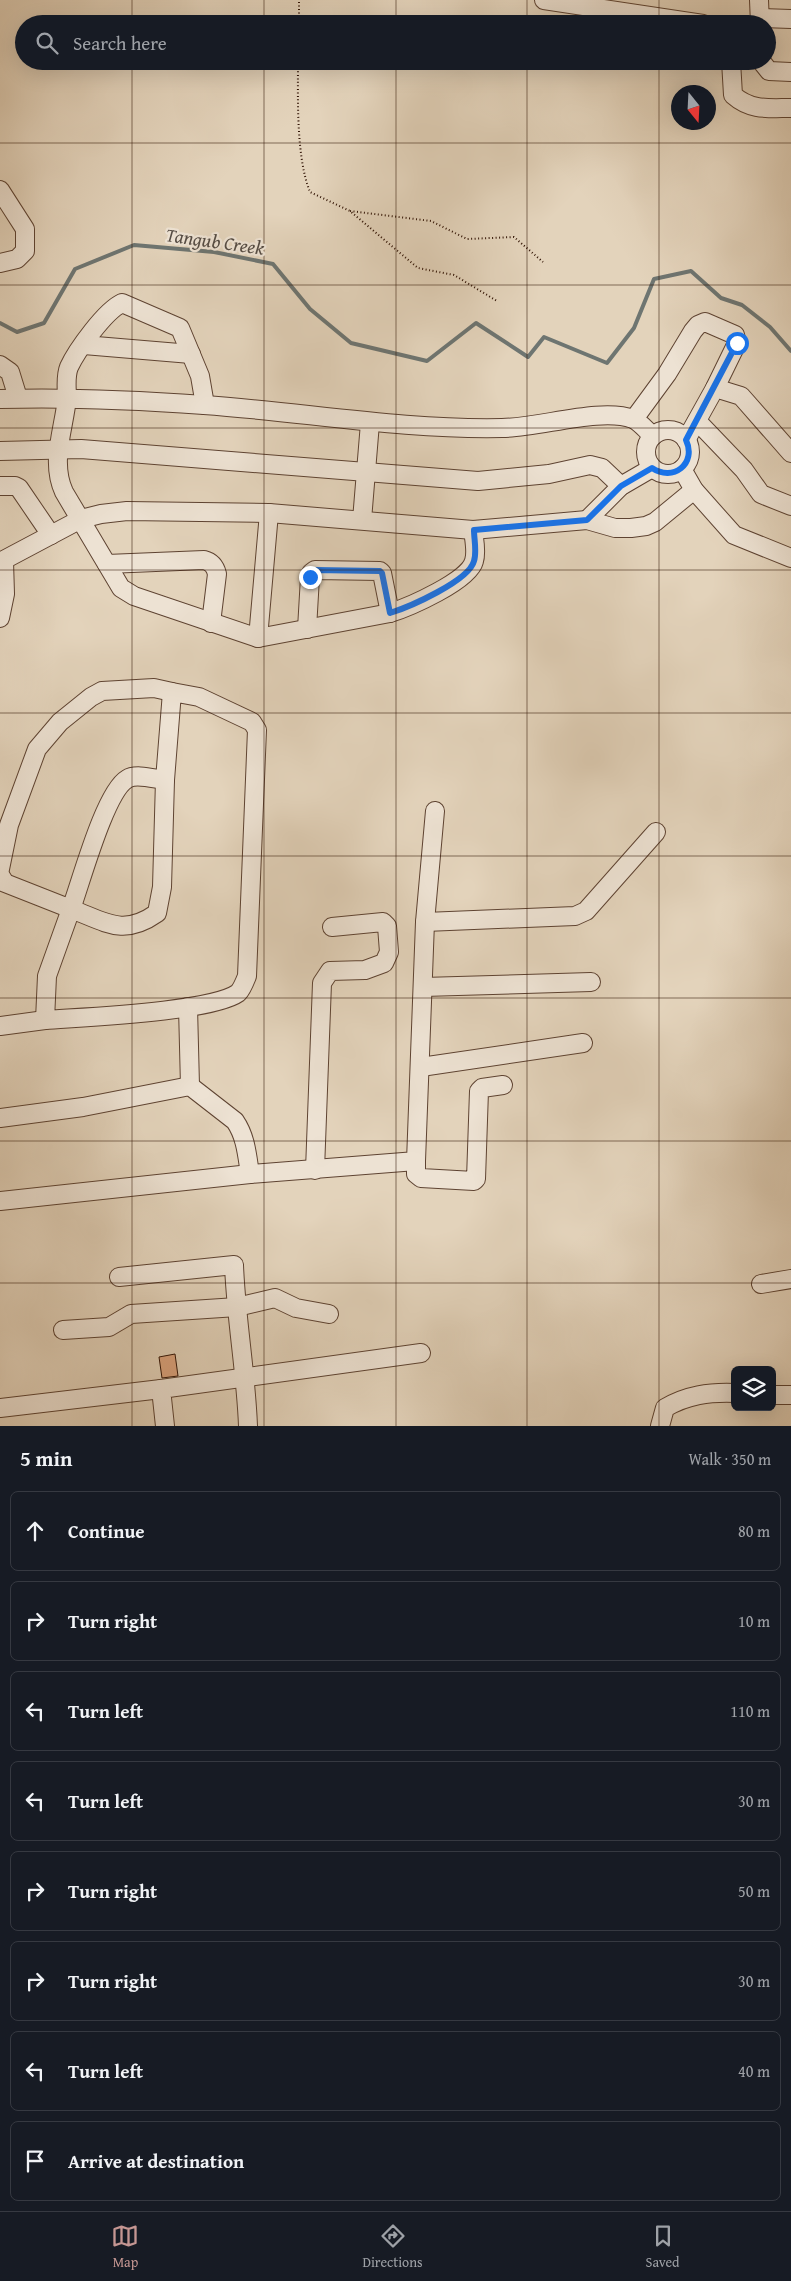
<!DOCTYPE html>
<meta charset="utf-8">
<style>
:root{--surface:#171b24;--page:#242831;--text:#f1f3f6;--muted:#9ea1a6;--line:#363941;--accent:#c59692}
body{margin:0;font-family:"Gentium Book Plus",serif;background:var(--page);color:var(--text)}
.controls{position:absolute;right:15px;bottom:15px;display:grid;overflow:hidden;border-radius:8px;box-shadow:0 5px 20px #0002}
.controls button{width:45px;height:45px;display:grid;place-items:center;padding:0;border:0;border-bottom:1px solid var(--line);background:var(--surface);color:var(--text);font:25px sans-serif}
.compass{position:absolute;left:671px;top:85px;width:45px;height:45px;border-radius:50%;background:var(--surface);box-shadow:0 5px 20px #0002;rotate:162deg}
.stop{position:absolute;width:15px;height:15px;margin:-11px;border:4px solid #1a73e8;border-radius:50%;background:#fff}
.stop.end{background:#1a73e8;border-color:#fff;box-shadow:0 1px 5px #0008}
.list{margin:0;padding:0;list-style:none}
h2{display:flex;justify-content:space-between;align-items:center;height:65px;margin:0;padding:0 20px;font-size:21px}
h2 small{font-size:16px;font-weight:400;color:var(--muted)}
.list li{display:grid;grid-template-columns:32px 1fr auto;gap:15px;align-items:center;box-sizing:border-box;height:80px;margin:0 10px 10px;padding:0 10px;border:1px solid var(--line);border-radius:8px}
.list b{display:block;font-size:19px;white-space:nowrap}
.list em{font-size:16px;font-style:normal;color:var(--muted)}
.icon{flex:none;width:28px;height:28px;fill:none;stroke:currentColor;stroke-width:2;stroke-linecap:round;stroke-linejoin:round}
.map{position:relative;flex:none;width:791px;height:1426px;overflow:hidden}
.search{position:absolute;background:var(--surface);box-shadow:0 5px 20px #0002;left:15px;right:15px;top:15px;height:55px;display:flex;align-items:center;gap:12px;box-sizing:border-box;padding:0 18px;border-radius:28px;color:var(--muted);font-size:19px}
.sheet{height:785px;background:var(--surface)}
nav{display:flex;justify-content:space-around;align-items:center;box-sizing:border-box;height:70px;border-top:1px solid var(--line);background:var(--surface);font-size:14px;color:var(--muted)}
nav a{display:grid;justify-items:center;gap:2px}
nav .on{color:var(--accent)}
.map>svg:first-child{display:block}
</style>
<div class="map">
<svg width="791" height="1426" viewBox="0 0 791 1426">
<rect width="100%" height="100%" fill="#e3d3bb"/>
<filter id="stains"><feTurbulence type="fractalNoise" baseFrequency=".004" numOctaves="4"/><feColorMatrix values="0 0 0 0 .2 0 0 0 0 .09 0 0 0 0 .02 0 0 0 .5 -.17"/></filter>
<radialGradient id="worn" r=".72"><stop offset=".6" stop-color="#630" stop-opacity="0"/><stop offset="1" stop-color="#630" stop-opacity=".3"/></radialGradient>
<g fill="none" stroke-linecap="round" stroke-linejoin="round">
<path stroke="#6e7571" stroke-width="4" d="M 0,323 L 17,332 L 44,323 L 75,269 L 134,245 L 214,252 L 273,264 L 310,309 L 351,343 L 427,361 L 476,323 L 528,357 L 544,337 L 607,363 L 634,328 L 654,279 L 691,271 L 721,298 L 742,305 L 770,327 L 791,351"/>
</g>
<path fill="#dca47e" stroke="#311305" d="M 175,1354 L 178,1376 L 162,1378 L 159,1357 Z"/>
<g fill="none" stroke-linecap="round" stroke-linejoin="round">
<g stroke="#5e4332" stroke-width="20">
<g id="minor">
<path d="M 544,0 L 703,24"/>
<path d="M 759,0 L 760,24"/>
<path d="M 760,18 L 791,19"/>
<path d="M 731,61 L 733,95 C 751,111 769,108 791,108"/>
<path d="M 761,61 L 769,71 L 791,72"/>
<path d="M 0,190 L 25,229 L 25,251 L 17,259 L 0,263"/>
<path d="M 84,345 L 191,354"/>
<path d="M 0,365 L 10,372 L 18,398"/>
<path d="M 0,399 C 68,397 136,400 204,405 C 304,412 402,430 502,428 C 539,428 601,407 633,419 C 640,422 647,431 653,436"/>
<path d="M 205,405 L 200,376 L 180,328 L 122,303 C 105,311 77,350 69,367 C 65,377 67,388 67,398 C 64,429 50,462 64,492 L 121,588 L 134,596 L 258,638 L 390,613 C 409,607 469,581 474,561 C 477,552 474,539 473,530"/>
<path d="M 634,419 L 667,374 L 693,331 L 698,325 L 705,322 L 735,335 L 737,343 L 715,388"/>
<path d="M 697,421 L 744,470 L 761,494 L 791,506"/>
<circle cx="668" cy="452" r="22"/>
<path d="M 686,440 L 715,388 L 741,396 L 791,453"/>
<path d="M 0,451 L 81,449 L 478,481 L 549,474 L 590,465 L 602,468 L 621,486"/>
<path d="M 682,469 L 694,490 L 734,535 L 791,558"/>
<path d="M 0,486 L 15,486 L 19,488 L 51,535"/>
<path d="M 362,520 L 370,423"/>
<path d="M 587,520 L 621,486 L 652,468"/>
<path d="M 0,562 L 81,519 L 101,514 L 127,511 L 269,513 L 473,530 L 587,520 L 615,528 L 631,528 L 646,526 L 655,522 L 694,490"/>
<path d="M 107,564 L 204,560 C 212,562 215,566 217,574 L 211,623"/>
<path d="M 0,618 L 5,594 L 4,561"/>
<path d="M 307,629 L 310,577 L 311,573 L 315,570 L 380,571 L 382,573 L 390,613"/>
<path d="M 258,638 L 269,513"/>
<path d="M 172,692 L 199,697 L 252,722 L 257,730 L 247,976 C 245,981 242,989 238,993 C 211,1012 84,1017 45,1020 L 47,976 L 71,909 C 106,922 123,937 157,913 L 162,887 L 165,780 Z"/>
<path d="M 0,869 L 9,825 L 37,749 L 60,722 L 91,697 L 102,691 L 154,688 L 172,692"/>
<path d="M 0,875 L 5,883 L 71,909 C 81,882 105,792 127,779 C 136,773 155,779 165,780"/>
<path d="M 425,922 L 575,916 L 586,911 L 656,832"/>
<path d="M 423,987 L 591,982"/>
<path d="M 188,1007 L 190,1086"/>
<path d="M 0,1026 L 45,1020"/>
<path d="M 421,1067 L 583,1043"/>
<path d="M 0,1118 L 83,1107 L 190,1086 L 235,1121 C 246,1137 247,1155 250,1174"/>
<path d="M 416,1161 L 416,1174 L 421,1178 L 474,1181 L 476,1179 L 479,1091 L 482,1088 L 503,1085"/>
<path d="M 315,1170 L 322,983 L 330,971 L 365,970 L 384,963 L 389,952 L 387,926 L 383,922 L 332,927"/>
<path d="M 0,1201 L 250,1174 L 416,1161 L 425,922 L 435,811"/>
<path d="M 119,1277 L 234,1265 C 236,1319 246,1372 248,1426"/>
<path d="M 761,1284 L 791,1279"/>
<path d="M 63,1330 L 109,1327 L 131,1314 L 237,1307 L 275,1298 L 296,1308 L 329,1314"/>
<path d="M 772,1395 L 791,1395"/>
<path d="M 0,1408 L 161,1389"/>
<path d="M 165,1426 L 161,1389 L 421,1353"/>
<path d="M 660,1426 L 665,1408 C 687,1395 709,1392 735,1393"/>
</g>
</g>
<g stroke="#311305" stroke-width="2" stroke-dasharray="1 2.5" stroke-linecap="butt">
<path d="M 299,24 L 299,0"/>
<path d="M 298,61 C 298,99 296,157 310,192 L 350,211 L 418,268 L 454,275 L 497,301"/>
<path d="M 350,211 L 431,221 L 467,239 L 514,237 L 543,262"/>
</g>
<use href="#minor" stroke="#ede2d3" stroke-width="18"/>
</g>
<g fill="none" stroke-linecap="round" stroke-linejoin="round">
<path stroke="#1a73e8" stroke-width="6" d="M 310,577 L 311,573 L 314,570 L 380,571 L 382,573 L 390,613 C 409,607 469,581 474,561 C 477,552 474,539 474,530 L 587,520 L 621,486 L 652,468 C 673,482 697,464 686,440 L 737,343"/>
</g>
<path fill="none" stroke="#311305" stroke-width="1" stroke-opacity="0.55" d="M 132,0 L 132,24M 264,0 L 264,24M 396,0 L 396,24M 527,0 L 527,24M 659,0 L 659,24M 132,61 L 132,1426M 264,61 L 264,1426M 396,61 L 396,1426M 527,61 L 527,1426M 659,61 L 659,1426M 0,143 L 791,143M 0,285 L 791,285M 0,428 L 791,428M 0,570 L 791,570M 0,713 L 791,713M 0,856 L 791,856M 0,998 L 791,998M 0,1141 L 791,1141M 0,1283 L 791,1283"/>
<g text-anchor="middle" stroke-width="4.5" stroke-linejoin="round" paint-order="stroke">
<g font-size="19" font-style="italic" fill="#554c44" stroke="#ede2d3">
<text transform="translate(215 241) rotate(8)" y="7">Tangub Creek</text>
</g>
</g>
<rect width="100%" height="100%" filter="url(#stains)"/>
<rect width="100%" height="100%" fill="url(#worn)"/>
</svg>
<div class="controls">
<button><svg class="icon" aria-label="layers" viewBox="0 0 24 24"><path d="M12 4l9 5-9 5-9-5zM3 14l9 5 9-5"/></svg></button>
</div>
<svg class="compass" viewBox="-18 -18 36 36"><path d="M0-13l5 13h-10z" fill="#e53935"/><path d="M0 13l5-13h-10z" fill="#9ea1a6"/></svg>
<div class="stop" style="left:737px;top:343px"></div>
<div class="stop end" style="left:310px;top:577px"></div>
<div class="search"><svg class="icon" aria-label="search" viewBox="0 0 24 24"><circle cx="10" cy="10" r="6"/><path d="M15 15l6 6"/></svg>Search here</div>
</div>
<section class="sheet">
<h2>5 min<small>Walk · 350 m</small></h2>
<ul class="list">
<li><svg class="icon" aria-label="ahead" viewBox="0 0 24 24"><path d="M12 20V5M6 11l6-6 6 6"/></svg><div><b>Continue</b></div><em>80 m</em></li>
<li><svg class="icon" aria-label="right" viewBox="0 0 24 24"><path d="M7 20v-9h11M14 6l5 5-5 5"/></svg><div><b>Turn right</b></div><em>10 m</em></li>
<li><svg class="icon" aria-label="left" viewBox="0 0 24 24"><path d="M17 20v-9H6M10 6l-5 5 5 5"/></svg><div><b>Turn left</b></div><em>110 m</em></li>
<li><svg class="icon" aria-label="left" viewBox="0 0 24 24"><path d="M17 20v-9H6M10 6l-5 5 5 5"/></svg><div><b>Turn left</b></div><em>30 m</em></li>
<li><svg class="icon" aria-label="right" viewBox="0 0 24 24"><path d="M7 20v-9h11M14 6l5 5-5 5"/></svg><div><b>Turn right</b></div><em>50 m</em></li>
<li><svg class="icon" aria-label="right" viewBox="0 0 24 24"><path d="M7 20v-9h11M14 6l5 5-5 5"/></svg><div><b>Turn right</b></div><em>30 m</em></li>
<li><svg class="icon" aria-label="left" viewBox="0 0 24 24"><path d="M17 20v-9H6M10 6l-5 5 5 5"/></svg><div><b>Turn left</b></div><em>40 m</em></li>
<li><svg class="icon" aria-label="arrive" viewBox="0 0 24 24"><path d="M6 21V4h12l-3 4 3 4H6"/></svg><div><b>Arrive at destination</b></div></li>
</ul>
</section>
<nav>
<a class="on"><svg class="icon" aria-label="map" viewBox="0 0 24 24"><path d="M3 6l6-2 6 2 6-2v14l-6 2-6-2-6 2zM9 4v14M15 6v14"/></svg>Map</a>
<a><svg class="icon" aria-label="directions" viewBox="0 0 24 24"><path d="M12 3l9 9-9 9-9-9zM9 14v-3h6M13 9l2 2-2 2"/></svg>Directions</a>
<a><svg class="icon" aria-label="saved" viewBox="0 0 24 24"><path d="M7 4h10v16l-5-4-5 4z"/></svg>Saved</a>
</nav>
